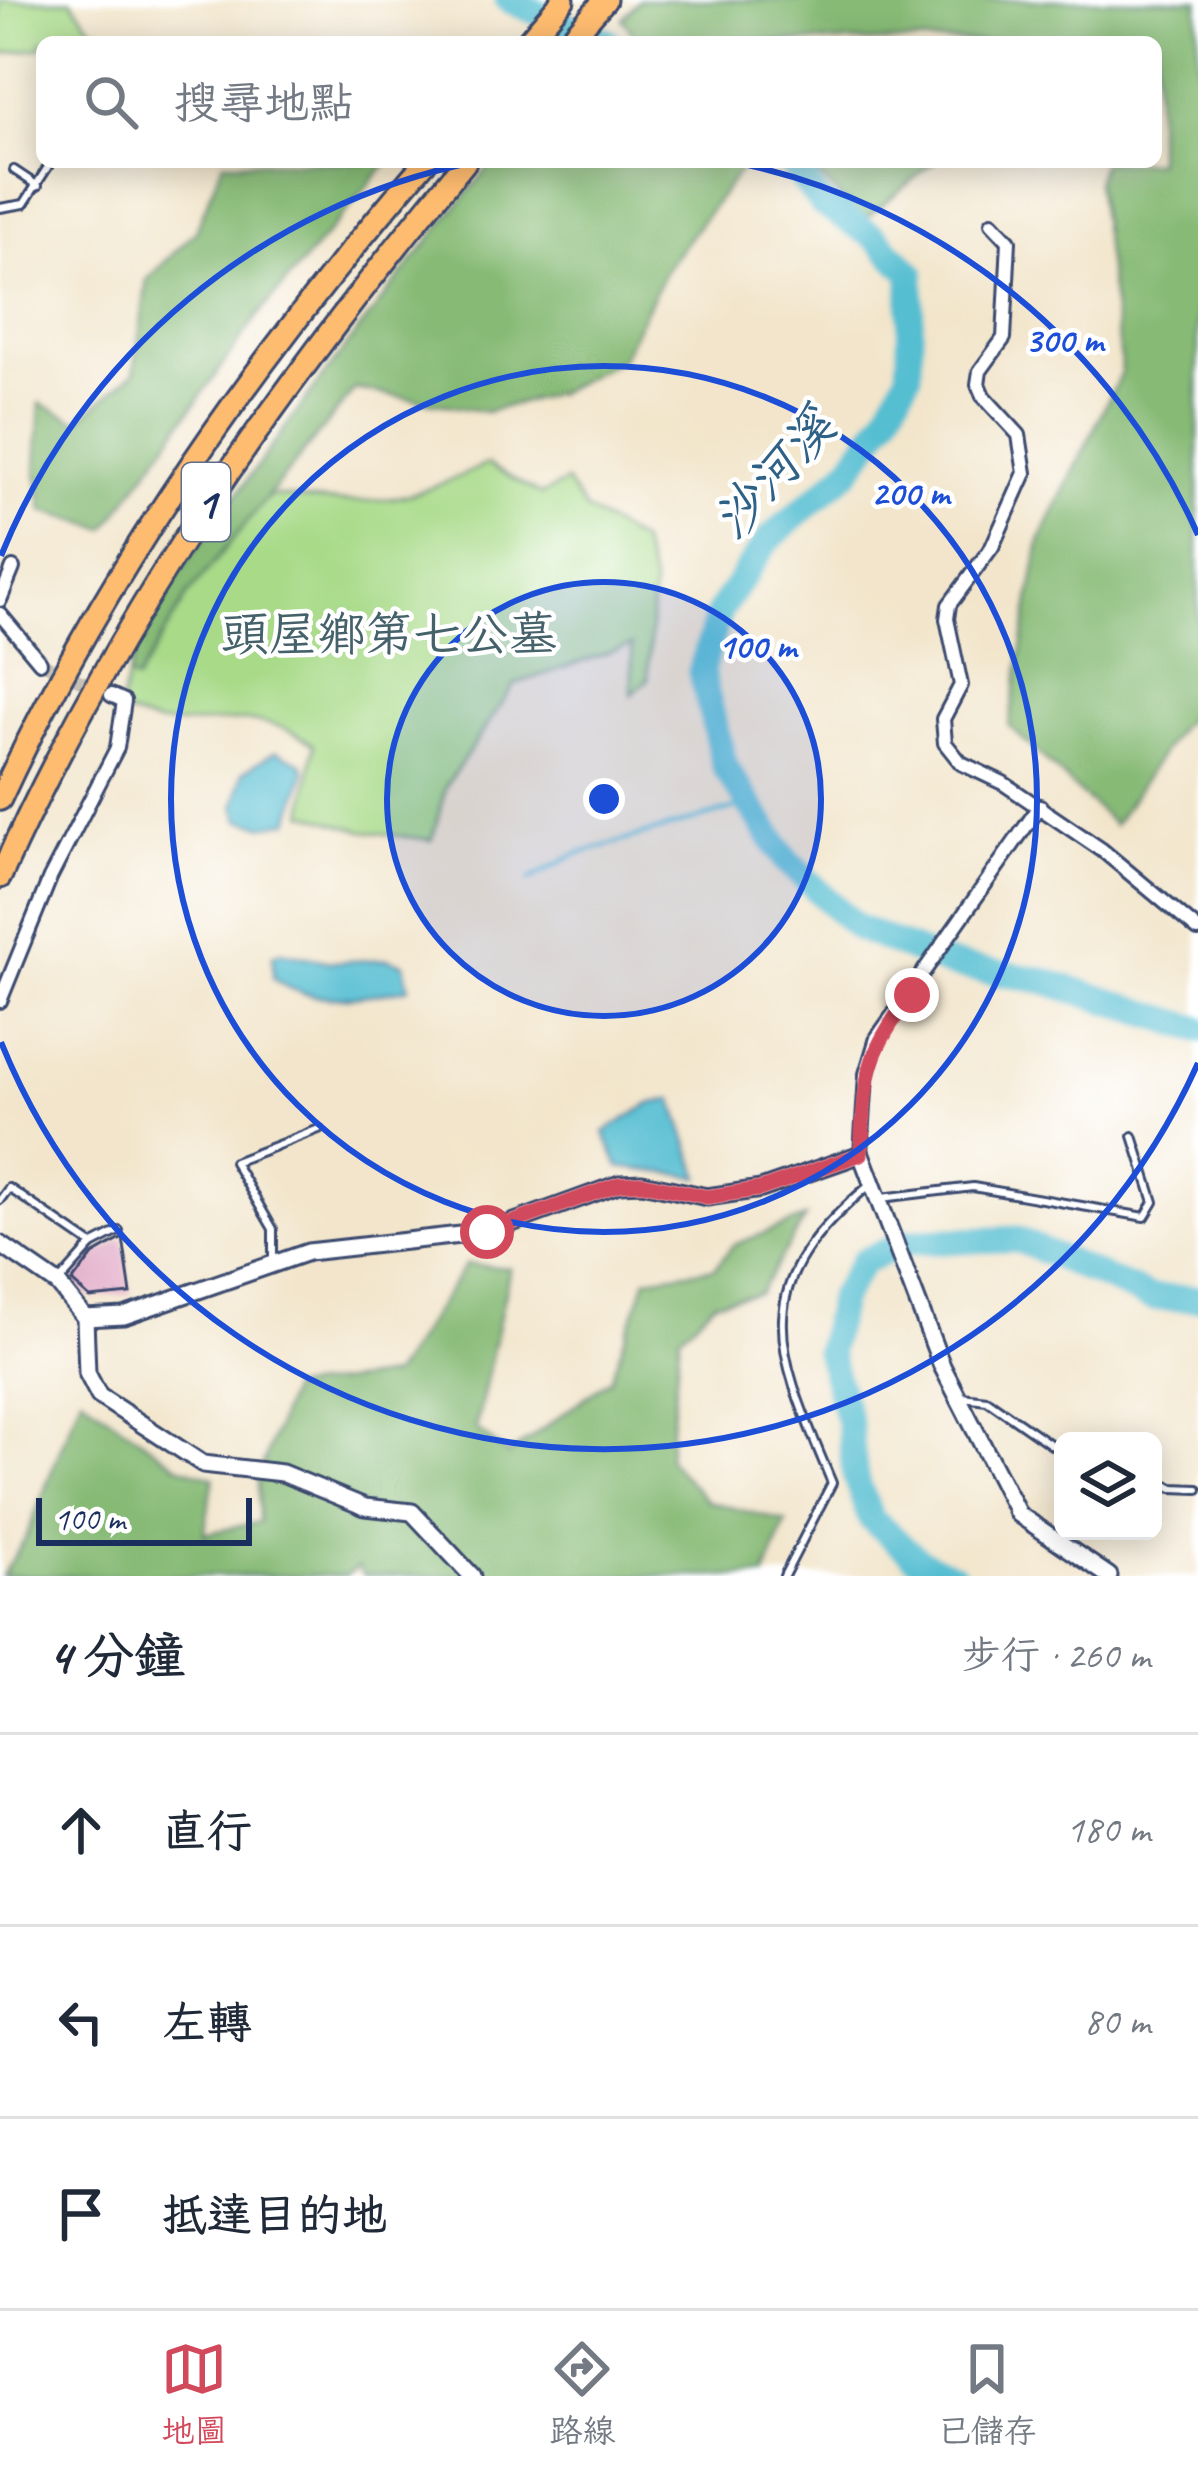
<!DOCTYPE html>
<html lang="zh-TW">
<meta charset="utf-8">
<style>
:root{--surface:#fff;--page:#f2f2f3;--text:#1f2937;--muted:#747a83;--line:#e0e1e3;--accent:#d1495b}
body{margin:0;font-family:Caveat,"LXGW WenKai TC",sans-serif;background:var(--page);color:var(--text)}
.controls{position:absolute;right:36px;bottom:36px;display:grid;overflow:hidden;border-radius:18px;box-shadow:0 6px 30px #0003}
.controls button{width:108px;height:108px;display:grid;place-items:center;padding:0;border:0;border-bottom:3px solid var(--line);background:var(--surface);color:var(--text);font:60px sans-serif}
.scale{position:absolute;left:36px;bottom:30px;width:216px;box-sizing:border-box;padding-left:12px;border:6px solid #1b2f5e;border-top:0;font-size:33px;line-height:42px;white-space:nowrap;color:#1b2f5e;-webkit-text-stroke:9px #fff;paint-order:stroke}
.stop{position:absolute;width:36px;height:36px;margin:-27px;border:9px solid #d1495b;border-radius:50%;background:#fff}
.stop.end{background:#d1495b;border-color:#fff;box-shadow:0 3px 12px #0008}
.list{margin:0;padding:0;list-style:none}
h2{display:flex;justify-content:space-between;align-items:center;height:156px;margin:0;padding:0 48px;font-size:51px}
h2 small{font-size:39px;font-weight:400;color:var(--muted)}
.list li{display:grid;grid-template-columns:78px 1fr auto;gap:36px;align-items:center;box-sizing:border-box;height:192px;padding:0 48px;border-top:3px solid var(--line)}
.list b{display:block;font-size:45px;white-space:nowrap}
.list em{font-size:39px;font-style:normal;color:var(--muted)}
.icon{flex:none;width:66px;height:66px;fill:none;stroke:currentColor;stroke-width:2;stroke-linecap:round;stroke-linejoin:round}
.map{position:relative;flex:none;width:1198px;height:1576px;overflow:hidden}
.search{position:absolute;background:var(--surface);box-shadow:0 6px 30px #0003;left:36px;right:36px;top:36px;height:132px;display:flex;align-items:center;gap:30px;box-sizing:border-box;padding:0 42px;border-radius:18px;color:var(--muted);font-size:45px}
.sheet{height:732px;background:var(--surface)}
nav{display:flex;justify-content:space-around;align-items:center;box-sizing:border-box;height:168px;border-top:3px solid var(--line);background:var(--surface);font-size:33px;color:var(--muted)}
nav a{display:grid;justify-items:center;gap:6px}
nav .on{color:var(--accent)}
.map>svg:first-child{display:block}
</style>
<div class="map">
<svg width="1198" height="1576" viewBox="0 0 1198 1576">
<rect width="100%" height="100%" fill="#fff"/>
<filter id="ink" filterUnits="userSpaceOnUse"><feTurbulence type="fractalNoise" baseFrequency=".00833" numOctaves="2"/><feDisplacementMap in="SourceGraphic" scale="24" xChannelSelector="R" yChannelSelector="G"/><feConvolveMatrix kernelMatrix="1 2 1 2 8 2 1 2 1" color-interpolation-filters="sRGB"/></filter>
<filter id="wash" filterUnits="userSpaceOnUse"><feTurbulence type="fractalNoise" baseFrequency=".004" numOctaves="4" result="noise"/><feDisplacementMap in="SourceGraphic" scale="48" xChannelSelector="R" yChannelSelector="G"/><feGaussianBlur stdDeviation="2.7" result="paint"/><feColorMatrix in="noise" values="0 0 0 0 0 0 0 0 0 0 0 0 0 0 0 0 0 1.4 0 .05"/><feComposite in="paint" operator="in"/></filter>
<g filter="url(#wash)">
<rect width="100%" height="100%" fill="#f2e5cb"/>
<g fill="#a8da88" stroke="#628473" stroke-width="3">
<path d="M 0,0 L 71,0 L 92,28 L 137,42 L 42,42 L 42,48 L 0,54 Z"/>
<path d="M 487,464 L 541,495 L 566,482 L 586,510 L 640,542 L 653,583 L 648,679 L 632,695 L 632,645 L 515,684 L 446,786 L 432,840 L 363,831 L 304,813 L 314,745 C 258,703 215,730 156,723 C 144,721 130,715 119,712 L 134,652 L 237,528 L 271,495 C 368,508 399,505 487,464 Z"/>
</g>
<g fill="#86ba74" stroke="#507469" stroke-width="3">
<path d="M 639,0 L 1198,0 L 1198,710 L 1179,727 L 1114,825 L 1009,726 L 1040,541 L 1122,371 L 1096,182 L 1102,162 L 1156,162 L 1156,42 L 1097,42 L 1092,34 L 1082,42 L 639,42 L 623,19 Z"/>
<path d="M 223,162 L 388,162 L 256,318 L 106,529 L 43,511 L 36,469 L 40,403 L 77,421 L 134,373 L 147,280 L 196,231 Z"/>
<path d="M 493,162 L 746,162 L 668,266 L 621,359 L 557,393 L 486,412 L 355,389 L 187,596 L 136,681 L 128,678 C 145,609 198,547 240,490 C 321,377 404,269 493,162 Z"/>
<path d="M 805,162 L 934,162 L 864,220 Z"/>
<path d="M 805,1218 L 759,1293 L 715,1301 L 680,1336 L 668,1459 L 707,1501 L 786,1522 L 765,1576 L 363,1576 L 357,1567 L 346,1576 L 2,1576 L 26,1538 L 81,1396 L 178,1466 L 214,1477 L 204,1534 L 259,1522 L 258,1479 L 290,1389 L 392,1376 L 466,1264 L 510,1268 L 476,1429 L 508,1455 L 610,1379 L 647,1278 L 715,1268 L 733,1245 Z"/>
</g>
<g fill="#54bed1" stroke="#387698" stroke-width="3">
<path d="M 276,751 L 302,763 L 305,772 L 290,821 L 266,826 L 240,820 L 235,806 L 243,772 Z"/>
<path d="M 281,952 L 331,962 L 389,959 L 404,964 L 409,988 C 368,997 307,1007 273,978 L 273,955 Z"/>
<path d="M 673,1099 L 700,1177 L 619,1167 L 604,1132 L 650,1104 Z"/>
</g>
<g fill="none" stroke-linecap="round" stroke-linejoin="round">
<path stroke="#54bed1" stroke-width="4.5" d="M 529,880 L 574,855 L 750,804"/>
<g stroke="#54bed1" stroke-width="27">
<path d="M 508,0 L 608,42"/>
<path d="M 789,162 L 821,203 L 875,237 L 912,274 L 909,374 L 887,416 L 849,470 L 768,540 L 719,612 L 701,672 L 725,767 L 787,861 L 856,927 L 947,964 L 1045,981 L 1198,1029"/>
<path d="M 954,1576 L 921,1562 L 871,1519 L 855,1476 L 849,1423 L 828,1352 L 840,1299 L 863,1261 L 909,1242 L 1016,1239 L 1151,1298 L 1198,1298"/>
</g>
</g>
<g id="blocks">
<path fill="#e4b1cc" d="M 123,1238 L 131,1294 L 90,1298 L 72,1282 L 93,1255 Z"/>
</g>
</g>
<g filter="url(#ink)">
<use href="#blocks" fill-opacity="0" stroke="#3b4a6e" stroke-width="3"/>
<g fill="none" stroke-linecap="round" stroke-linejoin="round">
<path stroke="#c7c1b5" stroke-width="12" stroke-dasharray="12 6" stroke-linecap="butt" d="M 40,662 L 100,690"/>
<g stroke="#3b4a6e" stroke-width="12">
<g id="service">
<path d="M 14,170 L 38,186"/>
<path d="M 0,208 L 24,204 L 51,162"/>
<path d="M 881,1198 L 973,1187 L 1145,1217 L 1154,1202 L 1133,1136"/>
<path d="M 0,1200 L 9,1188 L 92,1245"/>
<path d="M 273,1259 L 273,1229 L 234,1162 L 319,1129"/>
<path d="M 60,1281 L 92,1245 L 119,1231"/>
<path d="M 962,1397 L 987,1400 L 1063,1453"/>
<path d="M 1153,1477 L 1172,1488 L 1198,1489"/>
<path d="M 784,1576 L 832,1483 C 776,1349 744,1288 871,1184"/>
</g>
</g>
<g stroke="#3b4a6e" stroke-width="18">
<g id="minor">
<path d="M 992,223 L 1009,241 L 1004,338 L 980,371 L 978,384 L 983,396 L 1019,435 L 1025,473 L 992,547 L 949,605 L 947,619 L 961,685 L 943,719 L 945,743 L 961,763 L 1003,783 L 1102,850 L 1198,930"/>
<path d="M 0,600 L 13,568"/>
<path d="M 0,614 L 40,662"/>
<path d="M 0,1001 L 50,878 L 117,748 L 124,701 L 111,695"/>
<path d="M 861,1154 L 866,1074 L 877,1038 L 1040,806"/>
</g>
</g>
<g stroke="#3b4a6e" stroke-width="21">
<g id="tertiary">
<path d="M 0,1244 L 58,1284 L 85,1318 L 87,1373 L 99,1396 L 203,1464 L 282,1473 L 365,1507 L 412,1512 L 472,1576"/>
<path d="M 85,1318 L 124,1316 L 308,1252 L 487,1232 L 619,1184 L 642,1183 L 707,1197 L 761,1189 L 861,1154 L 942,1366 L 1018,1514 L 1109,1576"/>
</g>
</g>
<g stroke="#3b4a6e" stroke-width="27">
<g id="motorway">
<path d="M 527,42 L 563,0"/>
<path d="M 568,42 L 605,0"/>
<path d="M 0,799 C 108,566 258,356 425,162"/>
<path d="M 0,877 C 121,608 278,388 465,162"/>
</g>
</g>
<use href="#service" stroke="#fff" stroke-width="6"/>
<use href="#minor" stroke="#fff" stroke-width="12"/>
<use href="#tertiary" stroke="#fff" stroke-width="15"/>
<use href="#motorway" stroke="#febc70" stroke-width="21"/>
</g>
</g>
<g fill="none" stroke-linecap="round" stroke-linejoin="round" filter="url(#ink)">
<path stroke="#d1495b" stroke-width="15" d="M 487,1232 L 619,1184 L 642,1183 L 707,1197 L 761,1189 L 861,1154 C 866,1079 863,1056 912,995"/>
</g>
<circle cx="604" cy="799" r="217" fill="#1d4ed8" fill-opacity=".12"/>
<g fill="none" stroke="#1d4ed8" stroke-width="6">
<circle cx="604" cy="799" r="217"/>
<circle cx="604" cy="799" r="433"/>
<path d="M1198 1063A650 650 0 0 1 1 1042M1 556A650 650 0 0 1 474 162M734 162A650 650 0 0 1 1198 535"/>
</g>
<g text-anchor="middle" stroke-width="9" stroke-linejoin="round" paint-order="stroke">
<rect fill="#fff" stroke="#5f6d8e" stroke-width="3" x="182" y="463" width="48" height="78" rx="9"/>
<g font-size="45" font-weight="bold" fill="#1b2f5e">
<text x="206" y="518">1</text>
</g>
<g font-size="48" fill="#45626b" stroke="#fff">
<text x="389" y="650">頭屋鄉第七公墓</text>
</g>
<g font-size="51" font-style="italic" fill="#2f6186" stroke="#fff">
<text transform="translate(773 473) rotate(-48)" y="18">沙河溪</text>
</g>
</g>
<circle cx="604" cy="799" r="18" fill="#1d4ed8" stroke="#fff" stroke-width="6"/>
<g font-size="36" text-anchor="middle" font-weight="bold" fill="#1d4ed8" stroke="#fff" stroke-width="9" stroke-linejoin="round" paint-order="stroke">
<text x="1064" y="352">300 m</text>
<text x="910" y="505">200 m</text>
<text x="757" y="658">100 m</text>
</g>
</svg>
<div class="controls">
<button><svg class="icon" aria-label="layers" viewBox="0 0 24 24"><path d="M12 4l9 5-9 5-9-5zM3 14l9 5 9-5"/></svg></button>
</div>
<div class="scale">100 m</div>
<div class="stop" style="left:487px;top:1232px"></div>
<div class="stop end" style="left:912px;top:995px"></div>
<div class="search"><svg class="icon" aria-label="search" viewBox="0 0 24 24"><circle cx="10" cy="10" r="6"/><path d="M15 15l6 6"/></svg>搜尋地點</div>
</div>
<section class="sheet">
<h2>4 分鐘<small>步行 · 260 m</small></h2>
<ul class="list">
<li><svg class="icon" aria-label="ahead" viewBox="0 0 24 24"><path d="M12 20V5M6 11l6-6 6 6"/></svg><div><b>直行</b></div><em>180 m</em></li>
<li><svg class="icon" aria-label="left" viewBox="0 0 24 24"><path d="M17 20v-9H6M10 6l-5 5 5 5"/></svg><div><b>左轉</b></div><em>80 m</em></li>
<li><svg class="icon" aria-label="arrive" viewBox="0 0 24 24"><path d="M6 21V4h12l-3 4 3 4H6"/></svg><div><b>抵達目的地</b></div></li>
</ul>
</section>
<nav>
<a class="on"><svg class="icon" aria-label="map" viewBox="0 0 24 24"><path d="M3 6l6-2 6 2 6-2v14l-6 2-6-2-6 2zM9 4v14M15 6v14"/></svg>地圖</a>
<a><svg class="icon" aria-label="directions" viewBox="0 0 24 24"><path d="M12 3l9 9-9 9-9-9zM9 14v-3h6M13 9l2 2-2 2"/></svg>路線</a>
<a><svg class="icon" aria-label="saved" viewBox="0 0 24 24"><path d="M7 4h10v16l-5-4-5 4z"/></svg>已儲存</a>
</nav>
